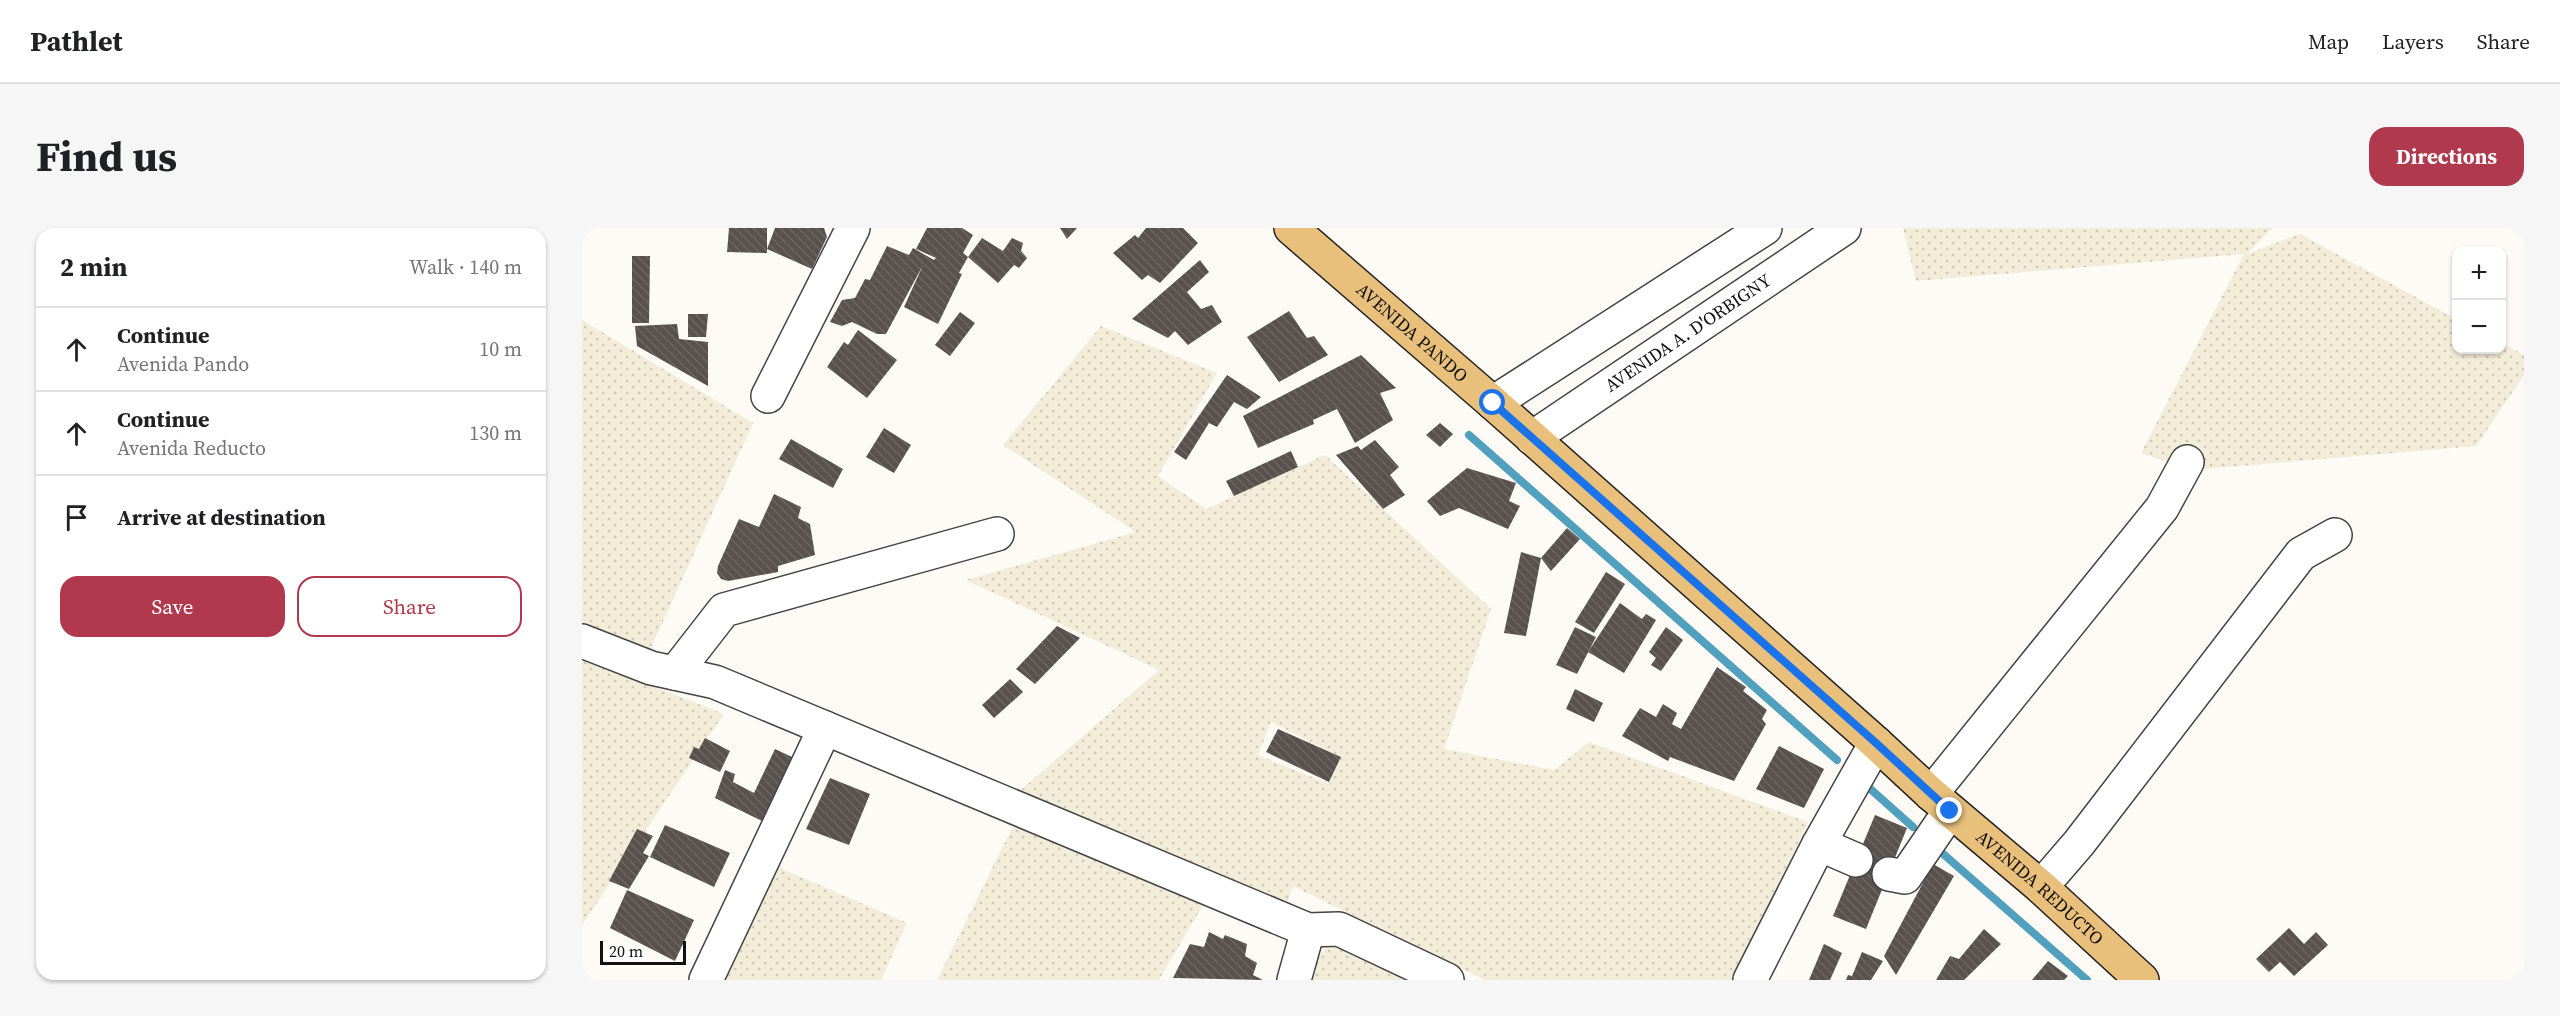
<!DOCTYPE html>
<meta charset="utf-8">
<style>
:root{--surface:#fff;--page:#f6f6f6;--text:#202124;--muted:#757577;--line:#e0e0e0;--accent:#b1394e}
body{margin:0;font-family:"Source Serif 4",serif;background:var(--page);color:var(--text)}
.controls{position:absolute;right:18px;top:18px;display:grid;overflow:hidden;border-radius:12px;box-shadow:0 2px 4px #0004}
.controls button{width:54px;height:54px;display:grid;place-items:center;padding:0;border:0;border-bottom:2px solid var(--line);background:var(--surface);color:var(--text);font:30px sans-serif}
.scale{position:absolute;left:18px;bottom:15px;width:86px;box-sizing:border-box;padding-left:6px;border:3px solid #111;border-top:0;font-size:16px;line-height:21px;white-space:nowrap;color:#111;-webkit-text-stroke:4px #fff;paint-order:stroke}
.stop{position:absolute;width:18px;height:18px;margin:-14px;border:4px solid #1a73e8;border-radius:50%;background:#fff}
.stop.end{background:#1a73e8;border-color:#fff;box-shadow:0 2px 6px #0008}
.list{margin:0;padding:0;list-style:none}
h2{display:flex;justify-content:space-between;align-items:center;height:78px;margin:0;padding:0 24px;font-size:26px}
h2 small{font-size:20px;font-weight:400;color:var(--muted)}
.list li{display:grid;grid-template-columns:39px 1fr auto;gap:18px;align-items:center;box-sizing:border-box;height:84px;padding:0 24px;border-top:2px solid var(--line)}
.list b{display:block;font-size:22px;white-space:nowrap}
.list p{margin:0;font-size:20px;white-space:nowrap;color:var(--muted)}
.list em{font-size:20px;font-style:normal;color:var(--muted)}
.actions{display:flex;gap:12px;padding:18px 24px}
.actions a{flex:1;padding:14px 0;border:2px solid var(--accent);border-radius:18px;text-align:center;font-size:21px;color:var(--accent)}
.actions .main{background:var(--accent);color:#fff}
.icon{flex:none;width:33px;height:33px;fill:none;stroke:currentColor;stroke-width:2;stroke-linecap:round;stroke-linejoin:round}
.map{position:relative;flex:none;width:1942px;height:752px;overflow:hidden;border-radius:18px}
header{display:flex;align-items:center;gap:36px;box-sizing:border-box;height:84px;padding:0 30px;background:var(--surface);border-bottom:2px solid var(--line)}
header strong{font-size:28px}
nav{display:flex;gap:33px;margin-inline-start:auto;font-size:21px}
.intro{display:flex;align-items:center;justify-content:space-between;box-sizing:border-box;height:144px;padding:0 36px}
h1{margin:0;font-size:42px}
.button{padding:15px 27px;border-radius:18px;background:var(--accent);color:#fff;font-size:21px;font-weight:700}
main{display:flex;gap:36px;padding:0 36px}
aside{flex:1;background:var(--surface);border-radius:18px;box-shadow:0 2px 4px #0004}
.map>svg:first-child{display:block}
</style>
<header>
<strong>Pathlet</strong>
<nav><a>Map</a><a>Layers</a><a>Share</a></nav>
</header>
<div class="intro"><h1>Find us</h1><a class="button">Directions</a></div>
<main>
<aside>
<h2>2 min<small>Walk · 140 m</small></h2>
<ul class="list">
<li><svg class="icon" aria-label="ahead" viewBox="0 0 24 24"><path d="M12 20V5M6 11l6-6 6 6"/></svg><div><b>Continue</b><p>Avenida Pando</p></div><em>10 m</em></li>
<li><svg class="icon" aria-label="ahead" viewBox="0 0 24 24"><path d="M12 20V5M6 11l6-6 6 6"/></svg><div><b>Continue</b><p>Avenida Reducto</p></div><em>130 m</em></li>
<li><svg class="icon" aria-label="arrive" viewBox="0 0 24 24"><path d="M6 21V4h12l-3 4 3 4H6"/></svg><div><b>Arrive at destination</b></div></li>
</ul>
<div class="actions"><a class="main">Save</a><a>Share</a></div>
</aside>
<div class="map">
<svg width="1942" height="752" viewBox="0 0 1942 752">
<defs>
<pattern id="farmland-dots" width="8" height="8" patternUnits="userSpaceOnUse" patternTransform="scale(1.5)"><rect width="8" height="8" fill="#f2ecd8"/><path d="M2 2h.1M6 6h.1" fill="none" stroke="#cec9b8" stroke-width="1.8" stroke-linecap="round"/></pattern>
<pattern id="building-back-hatch" width="6" height="6" patternUnits="userSpaceOnUse" patternTransform="scale(1.5)"><rect width="6" height="6" fill="#58514e"/><path d="M-1 5l2 2M0 0l6 6M5-1l2 2" fill="none" stroke="#6b6663"/></pattern>
</defs>
<rect width="100%" height="100%" fill="#fefbf6"/>
<g fill="url(#farmland-dots)" fill-rule="evenodd">
<path d="M 1321,0 L 1690,0 L 1665,26 L 1718,6 L 1874,91 L 1874,122 L 1920,122 L 1920,115 L 1942,127 L 1942,147 L 1894,218 L 1611,242 L 1559,225 L 1662,26 L 1334,53 Z"/>
<path d="M 0,92 L 171,195 L 68,422 L 0,395 Z"/>
<path d="M 519,98 L 635,145 L 576,248 L 624,281 L 743,227 L 909,381 L 862,521 L 972,542 L 1007,514 L 1226,594 L 1154,752 L 903,752 L 711,658 L 705,675 L 433,567 L 577,442 L 384,352 L 554,304 L 421,217 ZM 689,494 L 759,529 L 747,556 L 676,527 Z"/>
<path d="M 0,431 L 142,486 L 0,697 Z"/>
<path d="M 432,596 L 624,672 L 577,752 L 355,752 Z"/>
<path d="M 189,636 L 325,695 L 299,752 L 140,752 Z"/>
<path d="M 750,714 L 828,752 L 731,752 L 736,729 Z"/>
</g>
<g fill="none" stroke-linecap="round" stroke-linejoin="round">
<g stroke="#50a0be" stroke-width="8">
<path d="M 887,207 L 1255,532"/>
<path d="M 1285,558 L 1331,599"/>
<path d="M 1359,624 L 1505,752"/>
</g>
</g>
<g fill="url(#building-back-hatch)">
<path d="M 147,0 L 185,0 L 185,21 L 193,0 L 242,0 L 245,9 L 230,41 L 185,21 L 185,25 L 145,24 Z"/>
<path d="M 345,0 L 380,0 L 391,7 L 381,25 L 386,29 L 377,45 L 380,46 L 356,96 L 322,79 L 341,37 L 304,106 L 295,106 L 270,94 L 260,98 L 248,94 L 260,72 L 273,70 L 283,51 L 288,52 L 305,18 L 327,27 L 331,20 L 352,32 L 354,30 L 334,21 Z"/>
<path d="M 478,0 L 495,0 L 485,11 Z"/>
<path d="M 564,0 L 601,0 L 616,15 L 578,55 L 566,47 L 560,52 L 531,25 L 553,7 L 556,10 Z"/>
<path d="M 400,10 L 421,23 L 430,10 L 441,15 L 439,23 L 445,30 L 437,40 L 432,37 L 416,55 L 386,29 Z"/>
<path d="M 50,28 L 68,28 L 67,95 L 50,95 Z"/>
<path d="M 618,32 L 627,44 L 605,64 L 619,81 L 630,77 L 640,94 L 606,117 L 593,103 L 586,110 L 550,91 Z"/>
<path d="M 707,83 L 725,110 L 732,108 L 746,127 L 697,154 L 665,109 Z"/>
<path d="M 378,84 L 393,95 L 368,128 L 353,117 Z"/>
<path d="M 106,86 L 126,86 L 124,109 L 106,109 Z"/>
<path d="M 95,96 L 97,111 L 126,114 L 126,158 L 55,118 L 53,98 Z"/>
<path d="M 276,102 L 315,132 L 285,170 L 245,139 L 262,114 L 266,117 Z"/>
<path d="M 779,127 L 814,160 L 798,165 L 811,192 L 773,215 L 755,181 L 731,192 L 732,196 L 676,220 L 661,188 Z"/>
<path d="M 645,147 L 679,169 L 665,181 L 652,174 L 635,199 L 627,195 L 604,232 L 592,224 Z"/>
<path d="M 858,195 L 871,206 L 858,219 L 844,207 Z"/>
<path d="M 302,200 L 329,217 L 312,245 L 284,229 Z"/>
<path d="M 209,211 L 261,241 L 251,260 L 197,231 Z"/>
<path d="M 793,212 L 817,239 L 808,247 L 823,267 L 801,281 L 754,227 L 776,218 L 779,222 Z"/>
<path d="M 709,223 L 716,239 L 652,268 L 644,253 Z"/>
<path d="M 885,240 L 934,255 L 927,273 L 938,278 L 926,301 L 877,280 L 858,288 L 845,273 Z"/>
<path d="M 192,266 L 219,279 L 216,290 L 228,296 L 233,327 L 196,338 L 196,344 L 146,353 L 139,351 L 135,345 L 136,338 L 157,291 L 177,299 Z"/>
<path d="M 985,300 L 998,311 L 969,343 L 959,330 Z"/>
<path d="M 939,324 L 959,330 L 944,408 L 922,405 Z"/>
<path d="M 1024,344 L 1043,356 L 1012,405 L 993,394 Z"/>
<path d="M 1038,375 L 1060,391 L 1064,386 L 1074,392 L 1042,445 L 1006,424 Z"/>
<path d="M 475,398 L 498,410 L 453,456 L 434,441 Z"/>
<path d="M 993,399 L 1014,409 L 995,446 L 974,437 Z"/>
<path d="M 1084,399 L 1101,412 L 1079,443 L 1069,437 L 1074,430 L 1067,424 Z"/>
<path d="M 1135,439 L 1164,459 L 1161,463 L 1185,482 L 1180,491 L 1184,496 L 1152,553 L 1088,529 L 1086,533 L 1040,508 L 1058,480 L 1074,489 L 1081,476 L 1095,485 L 1090,496 L 1099,501 Z"/>
<path d="M 428,451 L 441,464 L 412,490 L 400,477 Z"/>
<path d="M 993,461 L 1021,475 L 1012,494 L 984,481 Z"/>
<path d="M 696,501 L 759,529 L 747,554 L 684,524 Z"/>
<path d="M 123,510 L 148,523 L 138,544 L 107,530 L 112,519 L 117,521 Z"/>
<path d="M 1197,518 L 1242,541 L 1222,580 L 1174,561 Z"/>
<path d="M 193,521 L 210,529 L 180,593 L 133,570 L 143,542 L 153,546 L 151,554 L 172,565 Z"/>
<path d="M 248,550 L 288,566 L 267,617 L 224,601 Z"/>
<path d="M 1293,587 L 1325,600 L 1284,701 L 1251,688 Z"/>
<path d="M 83,597 L 148,625 L 132,659 L 68,629 Z"/>
<path d="M 55,601 L 71,608 L 61,625 L 67,628 L 47,661 L 27,653 Z"/>
<path d="M 1351,636 L 1372,648 L 1314,747 L 1302,728 Z"/>
<path d="M 45,662 L 112,692 L 93,733 L 28,700 Z"/>
<path d="M 1707,700 L 1722,716 L 1734,704 L 1746,717 L 1712,748 L 1698,734 L 1687,744 L 1674,731 Z"/>
<path d="M 1402,701 L 1419,716 L 1382,752 L 1354,752 L 1368,728 L 1377,731 Z"/>
<path d="M 627,704 L 641,711 L 643,707 L 665,716 L 663,728 L 675,735 L 671,747 L 681,752 L 591,750 L 608,716 L 622,719 Z"/>
<path d="M 1242,716 L 1260,725 L 1248,752 L 1227,752 Z"/>
<path d="M 1280,724 L 1301,733 L 1289,752 L 1264,752 L 1266,747 L 1270,748 Z"/>
<path d="M 1466,733 L 1486,748 L 1482,752 L 1450,752 Z"/>
</g>
<g fill="none" stroke-linecap="round" stroke-linejoin="round">
<g stroke="#444" stroke-width="36">
<g id="minor">
<path d="M 186,168 L 271,0"/>
<path d="M 911,175 L 1183,0"/>
<path id="s1" d="M 950,210 L 1262,0"/>
<path d="M 0,413 L 69,440 L 133,454 L 726,702 L 757,701 L 865,752"/>
<path d="M 93,445 L 142,382 L 415,306"/>
<path d="M 1349,566 L 1580,280 L 1605,234"/>
<path d="M 1237,616 L 1274,632"/>
<path d="M 1307,646 L 1323,649 L 1368,583"/>
<path d="M 1459,659 L 1497,615 L 1719,326 L 1753,307"/>
<path d="M 124,752 L 243,500"/>
<path d="M 712,752 L 726,702"/>
<path d="M 1168,752 L 1237,616 L 1294,515"/>
</g>
</g>
<g stroke="#222" stroke-width="36">
<g id="major">
<path id="s2" d="M 709,0 L 911,175 L 1294,515 L 1349,566 L 1459,659 L 1560,752"/>
</g>
</g>
<use href="#minor" stroke="#fff" stroke-width="33"/>
<use href="#major" stroke="#e8c07c" stroke-width="33"/>
</g>
<g fill="none" stroke-linecap="round" stroke-linejoin="round">
<path stroke="#1a73e8" stroke-width="8" d="M 911,175 L 1294,515 L 1368,583"/>
</g>
<g text-anchor="middle" stroke-width="6" stroke-linejoin="round" paint-order="stroke">
<g font-size="18" fill="#111" stroke="#fff">
<text dy="6" stroke="none"><textPath href="#s2" startOffset="160">AVENIDA PANDO</textPath></text>
<text dy="6" stroke="none"><textPath href="#s1" startOffset="188">AVENIDA A. D'ORBIGNY</textPath></text>
<text dy="6" stroke="none"><textPath href="#s2" startOffset="998">AVENIDA REDUCTO</textPath></text>
</g>
</g>
</svg>
<div class="controls">
<button>+</button>
<button>−</button>
</div>
<div class="scale">20 m</div>
<div class="stop" style="left:911px;top:175px"></div>
<div class="stop end" style="left:1368px;top:583px"></div>
</div>
</main>
